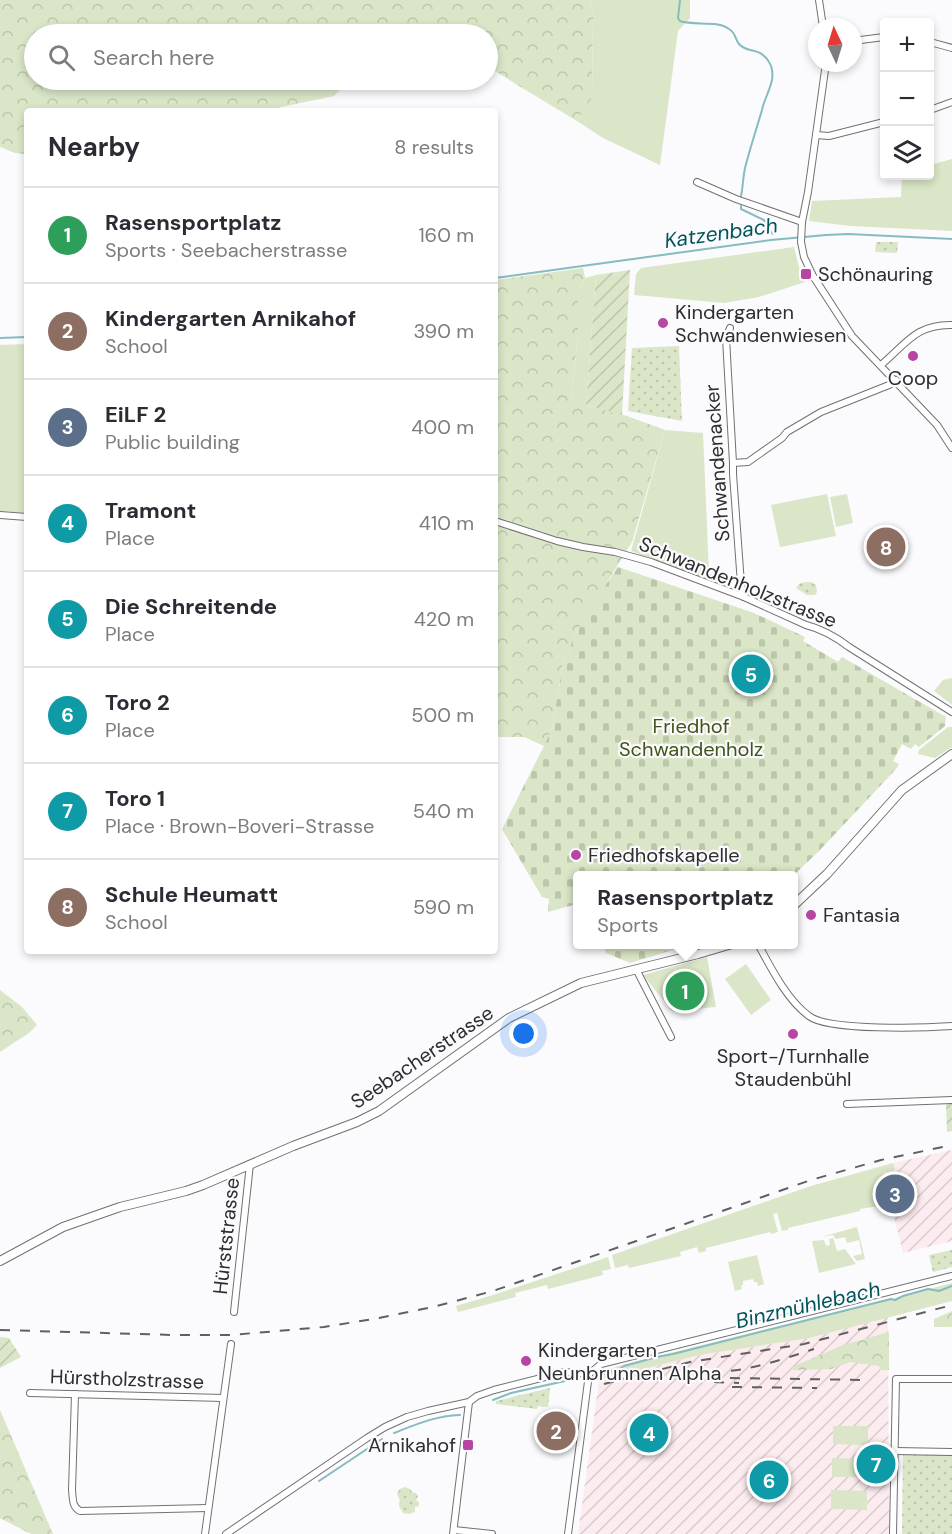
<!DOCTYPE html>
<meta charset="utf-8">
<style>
:root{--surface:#fff;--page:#f2f2f3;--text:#2b2b33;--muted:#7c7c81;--line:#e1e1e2;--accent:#1a73e8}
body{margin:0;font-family:"DM Sans",sans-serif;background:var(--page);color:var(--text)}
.controls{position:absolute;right:18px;top:18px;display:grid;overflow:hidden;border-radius:6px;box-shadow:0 3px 9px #0003}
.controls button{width:54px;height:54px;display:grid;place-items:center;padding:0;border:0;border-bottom:2px solid var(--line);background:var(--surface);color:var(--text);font:30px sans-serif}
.compass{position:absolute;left:808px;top:18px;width:54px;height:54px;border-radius:50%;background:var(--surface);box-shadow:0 3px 9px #0003;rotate:356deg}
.you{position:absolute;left:524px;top:1034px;width:21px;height:21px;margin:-15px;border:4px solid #fff;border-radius:50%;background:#1a73e8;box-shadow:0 0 0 9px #1a73e833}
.badge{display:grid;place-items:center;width:39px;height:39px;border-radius:50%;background:var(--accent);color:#fff;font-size:20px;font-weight:700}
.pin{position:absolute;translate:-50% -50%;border:3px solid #fff;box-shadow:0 2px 6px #0006}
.popup{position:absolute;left:573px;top:871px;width:225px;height:78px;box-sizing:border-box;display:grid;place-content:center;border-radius:6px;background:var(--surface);filter:drop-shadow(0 2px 4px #0005);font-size:20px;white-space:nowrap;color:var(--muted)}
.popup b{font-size:22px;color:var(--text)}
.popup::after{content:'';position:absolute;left:50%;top:100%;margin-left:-12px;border:12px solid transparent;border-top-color:var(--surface)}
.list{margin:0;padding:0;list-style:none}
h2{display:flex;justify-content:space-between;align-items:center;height:78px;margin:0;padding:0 24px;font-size:26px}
h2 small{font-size:20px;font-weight:400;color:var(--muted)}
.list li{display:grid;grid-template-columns:39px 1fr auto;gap:18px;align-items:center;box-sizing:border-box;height:96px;padding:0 24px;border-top:2px solid var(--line)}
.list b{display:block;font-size:22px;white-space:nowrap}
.list p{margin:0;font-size:20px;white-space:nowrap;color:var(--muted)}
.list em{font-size:20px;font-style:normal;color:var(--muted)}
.icon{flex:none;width:33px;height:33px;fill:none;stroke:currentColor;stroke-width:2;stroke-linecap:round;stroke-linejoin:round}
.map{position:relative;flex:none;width:952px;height:1534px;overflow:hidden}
.search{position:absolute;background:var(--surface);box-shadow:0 3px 9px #0003;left:24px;top:24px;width:474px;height:66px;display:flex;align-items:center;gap:15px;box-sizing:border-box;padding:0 21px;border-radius:33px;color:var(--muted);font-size:22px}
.panel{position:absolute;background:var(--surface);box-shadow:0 3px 9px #0003;left:24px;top:108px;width:474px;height:846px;border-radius:6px}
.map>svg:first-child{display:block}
</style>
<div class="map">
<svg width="952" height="1534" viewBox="0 0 952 1534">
<defs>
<pattern id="industrial-furrows" width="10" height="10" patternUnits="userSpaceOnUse" patternTransform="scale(1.5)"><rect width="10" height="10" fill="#fcecef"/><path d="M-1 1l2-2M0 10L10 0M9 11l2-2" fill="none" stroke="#d8cbcd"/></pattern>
<pattern id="forest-crowns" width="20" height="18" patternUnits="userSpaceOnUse" patternTransform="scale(1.5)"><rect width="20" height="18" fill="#dae6c7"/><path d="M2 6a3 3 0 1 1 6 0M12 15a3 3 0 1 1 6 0" fill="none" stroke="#bbc6ab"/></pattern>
<pattern id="cemetery-stones" width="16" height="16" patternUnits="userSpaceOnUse" patternTransform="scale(1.5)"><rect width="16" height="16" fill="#dae6c7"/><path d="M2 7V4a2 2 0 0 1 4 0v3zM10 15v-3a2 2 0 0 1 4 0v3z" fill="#bbc6ab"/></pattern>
<pattern id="park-dots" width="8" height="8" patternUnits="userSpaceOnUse" patternTransform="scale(1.5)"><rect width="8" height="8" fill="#dae6c7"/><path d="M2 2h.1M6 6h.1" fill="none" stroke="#bbc6ab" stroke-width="1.8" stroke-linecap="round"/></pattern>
<pattern id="garden-furrows" width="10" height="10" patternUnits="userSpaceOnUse" patternTransform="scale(1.5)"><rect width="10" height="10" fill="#dae6c7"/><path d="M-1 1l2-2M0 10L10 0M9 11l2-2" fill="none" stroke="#bbc6ab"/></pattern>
</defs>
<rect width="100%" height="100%" fill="#fbfafd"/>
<g fill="url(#industrial-furrows)">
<path d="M 952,1150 L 952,1241 L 903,1253 L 883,1173 L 895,1170 L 893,1163 Z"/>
<path d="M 888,1317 L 889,1534 L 578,1534 L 599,1380 L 700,1355 L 809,1338 Z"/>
</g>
<g fill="#dae6c7">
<path d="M 590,0 L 690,0 L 690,18 L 678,31 L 660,165 L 603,138 L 577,121 L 592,98 L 593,17 Z"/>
<path d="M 952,159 L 952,231 L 850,226 L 809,221 L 812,201 L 901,197 L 902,176 L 930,176 L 930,165 Z"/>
<path d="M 794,247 L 799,267 L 805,282 L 759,297 L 724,303 L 634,295 L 636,274 L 641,268 Z"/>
<path d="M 596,275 L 586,405 L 571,400 L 578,334 L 578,293 L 585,278 Z"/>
<path d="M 27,344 L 27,513 L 0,511 L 0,345 Z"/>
<path d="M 665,430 L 703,433 L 709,574 L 724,573 L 725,583 L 714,584 L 631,551 Z"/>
<path d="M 827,494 L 836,536 L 780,547 L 771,505 Z"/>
<path d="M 847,494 L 853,523 L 836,527 L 830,497 Z"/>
<path d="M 952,678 L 952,705 L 934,691 L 943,680 Z"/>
<path d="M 948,727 L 952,727 L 952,747 L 935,758 L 918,754 L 919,750 Z"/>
<path d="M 707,957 L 716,1007 L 672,1011 L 643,975 Z"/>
<path d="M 746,964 L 771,1000 L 751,1015 L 725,979 Z"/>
<path d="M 893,1163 L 895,1170 L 883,1173 L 891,1204 L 860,1209 L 860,1211 L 788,1228 L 788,1230 L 782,1231 L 777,1213 L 773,1214 L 778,1232 L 771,1234 L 770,1232 L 706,1248 L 706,1251 L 699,1253 L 697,1247 L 680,1252 L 681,1256 L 629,1268 L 628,1265 L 615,1268 L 612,1255 L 811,1186 Z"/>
<path d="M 857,1227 L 865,1259 L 857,1261 L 853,1256 L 862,1254 L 859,1240 L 847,1243 L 845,1237 L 836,1239 L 833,1235 L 821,1237 Z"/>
<path d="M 833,1238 L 837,1251 L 845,1249 L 856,1264 L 819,1273 L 812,1241 L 824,1240 L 826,1246 L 830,1245 L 829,1239 Z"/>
<path d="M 757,1255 L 764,1284 L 758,1286 L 757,1282 L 754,1282 L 753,1279 L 743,1281 L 743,1285 L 741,1286 L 742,1289 L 735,1291 L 728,1262 Z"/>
<path d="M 608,1257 L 611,1269 L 602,1271 L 603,1275 L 548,1289 L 547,1285 L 515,1293 L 516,1297 L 458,1312 L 456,1306 L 493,1295 Z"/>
<path d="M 952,1283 L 952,1301 L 809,1338 L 700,1355 L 599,1380 L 598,1379 C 604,1371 612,1368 622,1365 L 872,1303 L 899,1298 L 902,1296 Z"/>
<path d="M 833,1426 L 868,1426 L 868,1445 L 833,1444 Z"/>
<path d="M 832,1458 L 868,1459 L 867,1477 L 832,1477 Z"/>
<path d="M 831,1490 L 867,1491 L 867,1510 L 831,1509 Z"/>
</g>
<g fill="url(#forest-crowns)">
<path d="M 0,0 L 590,0 L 593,17 L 592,98 L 577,121 L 488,67 L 488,34 L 411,34 L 407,33 L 388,34 L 34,34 L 34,80 L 343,80 L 341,89 L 334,96 L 281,107 L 271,111 L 27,111 L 27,154 L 15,153 L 0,147 Z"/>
<path d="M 583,268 L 585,278 L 578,293 L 578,334 L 571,399 L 586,405 L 627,416 L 665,430 L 632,542 L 577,631 L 563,664 L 552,728 L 544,746 L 524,737 L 495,737 L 495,280 Z"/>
<path d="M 0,990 L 22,1007 L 37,1025 L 29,1033 L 0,1052 Z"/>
<path d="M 952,1311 L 952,1327 L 934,1327 L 934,1319 Z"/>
<path d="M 889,1332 L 889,1370 L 880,1370 L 879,1366 L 850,1362 L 831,1369 L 793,1370 L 792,1367 L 843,1345 Z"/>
<path d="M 0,1410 L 53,1534 L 31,1534 L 0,1518 Z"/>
</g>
<g fill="url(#cemetery-stones)">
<path d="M 618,567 L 754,613 L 805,637 L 803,641 L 838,662 L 842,657 L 946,717 L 945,726 L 919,747 L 915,744 L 911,749 L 902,744 L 893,761 L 899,764 L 897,768 L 819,851 L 793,876 L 577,876 L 577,904 L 548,912 L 549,899 L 542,897 L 502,829 L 544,746 L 552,728 L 563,664 L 577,631 L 594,602 Z"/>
<path d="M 604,945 L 604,944 L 689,945 L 630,963 L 606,953 Z"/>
</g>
<g fill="url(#park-dots)">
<path d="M 876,242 L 898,242 L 897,253 L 875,252 Z"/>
<path d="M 679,346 L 682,421 L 628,411 L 632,348 Z"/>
<path d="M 807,582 L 812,582 L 816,585 L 817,592 L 815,595 L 807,595 L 796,588 L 800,583 Z"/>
<path d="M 952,1250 L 952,1267 L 933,1272 L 929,1255 Z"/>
<path d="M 550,1388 L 548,1407 L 538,1406 L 537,1409 L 496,1404 L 496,1401 Z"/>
<path d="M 903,1453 L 952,1454 L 952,1534 L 902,1534 Z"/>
<path d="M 405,1487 L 410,1489 L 412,1492 L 416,1493 L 418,1496 L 416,1500 L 419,1502 L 419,1506 L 415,1507 L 415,1512 L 409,1514 L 403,1513 L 399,1506 L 400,1501 L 397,1493 L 400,1489 Z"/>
</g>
<g fill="url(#garden-furrows)">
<path d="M 630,270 L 622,415 L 586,405 L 596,275 Z"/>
<path d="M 952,1102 L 952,1131 L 947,1132 L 946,1103 Z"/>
<path d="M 0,1337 L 9,1338 L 21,1357 L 0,1368 Z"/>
</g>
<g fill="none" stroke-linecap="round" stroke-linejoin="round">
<g stroke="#84bcbf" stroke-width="2">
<path d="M 680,0 L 678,18 L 680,21 C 694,26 717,20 729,29 C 736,33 735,39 739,44 C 748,54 759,46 769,62 C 773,68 773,73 772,80 C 770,90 764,100 762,110 C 756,130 750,149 745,168 C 743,177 743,187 741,196"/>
<path d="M 741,206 L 741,209 L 764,220 L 768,229 L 773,234"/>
<path d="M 495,278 L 771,240 L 826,235 L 848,234 L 952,239"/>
<path d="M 0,338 L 27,337"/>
<path d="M 602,1375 L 621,1368 L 624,1366 L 657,1357 L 673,1354 L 891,1299 L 895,1300 L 903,1296 L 928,1289 L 939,1291 L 952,1286"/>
<path d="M 493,1400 L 511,1393 L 565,1381"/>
<path d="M 394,1433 C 417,1424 435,1416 460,1415"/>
<path d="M 319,1481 L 382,1439"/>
</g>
<g stroke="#717073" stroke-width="8">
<g id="minor">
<path d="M 819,0 L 823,27"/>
<path d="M 853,41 L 884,37"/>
<path d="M 930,42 L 952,48"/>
<path d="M 826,63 L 808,192 L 802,222 L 801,242 L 804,257 L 813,276 L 852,336 L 937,425 L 952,448"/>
<path d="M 930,110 L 952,102"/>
<path d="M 816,135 L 829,136 L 884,122"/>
<path d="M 697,182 L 736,199 L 802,222"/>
<path d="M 730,328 L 726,338 L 733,463 L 733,474 L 741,584 L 744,597"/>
<path d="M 881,365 C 906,344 916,324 952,325"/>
<path d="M 733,463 L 748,462 L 782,438 L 787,432 L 821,412 L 889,385 L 896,380"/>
<path d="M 0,515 L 27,517"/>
<path d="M 495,521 L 557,541 L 583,547 L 615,552 L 651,562 L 744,597 L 806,625 C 822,629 836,637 849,647 L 952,712"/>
<path d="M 758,944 C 771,968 787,1000 809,1016 C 828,1031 925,1028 952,1026"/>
<path d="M 636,969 L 671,1037"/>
<path d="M 847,1104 L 952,1100"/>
<path d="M 234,1312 L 250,1164"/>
<path d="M 589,1374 L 601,1364 L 952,1276"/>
<path d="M 30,1393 L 223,1398"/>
<path d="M 75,1394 L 72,1490 C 73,1499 72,1507 80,1511 L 208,1508"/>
<path d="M 895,1451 L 952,1452"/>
<path d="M 454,1530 L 492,1534"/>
<path d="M 205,1534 L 231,1344"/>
<path d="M 226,1534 L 367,1438 L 385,1427 L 407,1417 L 428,1411 L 469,1402 L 477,1396 L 494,1390 L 565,1372 L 589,1374"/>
<path d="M 453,1534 L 469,1402"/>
<path d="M 568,1534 L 589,1374"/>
<path d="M 893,1534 L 896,1379 L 952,1379"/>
</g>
</g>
<g stroke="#717073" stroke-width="10">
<g id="tertiary">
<path d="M 793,906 L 827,874 L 902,790 L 952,754"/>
<path d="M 0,1261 L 63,1227 L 120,1207 L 186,1191 L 203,1185 L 293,1146 L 357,1122 L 379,1111 L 509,1018 L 581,983 L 698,954 L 732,944"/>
</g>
</g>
<use href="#minor" stroke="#fff" stroke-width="6"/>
<use href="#tertiary" stroke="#fff" stroke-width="8"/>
<g stroke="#606061" stroke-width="2" stroke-dasharray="10 10" stroke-linecap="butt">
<path d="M 0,1330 L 174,1335 L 231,1335 L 324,1327 L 379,1318 L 437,1306 L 493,1291 L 811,1180 L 881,1160 L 952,1145"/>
<path d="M 711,1372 C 747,1372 780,1360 814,1349"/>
<path d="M 730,1378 L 868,1380"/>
<path d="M 649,1379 L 685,1377"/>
<path d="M 714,1382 L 739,1383"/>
<path d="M 604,1384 L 690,1362 L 804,1344 L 952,1305"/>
<path d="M 732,1387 L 817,1388"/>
</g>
</g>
<g fill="#b746a2" stroke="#fbfafd" stroke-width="2">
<rect x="800" y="268" width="12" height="12" rx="3"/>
<circle cx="663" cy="323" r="6"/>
<circle cx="913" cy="356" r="6"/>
<circle cx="576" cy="855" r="6"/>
<circle cx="811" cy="915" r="6"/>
<circle cx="793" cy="1034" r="6"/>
<circle cx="526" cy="1361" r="6"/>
<rect x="462" y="1439" width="12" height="12" rx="3"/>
</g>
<g text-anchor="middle" stroke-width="4.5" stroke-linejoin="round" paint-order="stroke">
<g font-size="20" fill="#2e2e2f" stroke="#fbfafd" text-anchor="start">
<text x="818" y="281">Schönauring</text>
<text x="675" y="319">Kindergarten<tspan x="675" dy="23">Schwandenwiesen</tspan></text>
<text x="913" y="385" text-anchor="middle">Coop</text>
<text x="588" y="862">Friedhofskapelle</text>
<text x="823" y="922">Fantasia</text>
<text x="793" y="1063" text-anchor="middle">Sport-/Turnhalle<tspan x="793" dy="23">Staudenbühl</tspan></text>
<text x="538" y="1357">Kindergarten<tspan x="538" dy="23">Neunbrunnen Alpha</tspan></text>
<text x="456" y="1452" text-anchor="end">Arnikahof</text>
</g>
<g font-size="20" fill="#2e2e2f" stroke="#fbfafd">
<text transform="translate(717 463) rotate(-94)" y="7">Schwandenacker</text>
<text transform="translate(738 582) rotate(22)" y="7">Schwandenholzstrasse</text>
<text transform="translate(422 1057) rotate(-34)" y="7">Seebacherstrasse</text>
<text transform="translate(226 1236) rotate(-84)" y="7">Hürststrasse</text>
<text transform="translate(127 1379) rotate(2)" y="7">Hürstholzstrasse</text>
</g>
<g font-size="20" fill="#425418" stroke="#fbfafd">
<text x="691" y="733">Friedhof<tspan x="691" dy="23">Schwandenholz</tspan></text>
</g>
<g font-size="21" font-style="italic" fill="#005559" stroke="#fbfafd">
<text transform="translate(721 233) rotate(-8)" y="7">Katzenbach</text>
<text transform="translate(808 1305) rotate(-13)" y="7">Binzmühlebach</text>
</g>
</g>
</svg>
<div class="controls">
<button>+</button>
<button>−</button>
<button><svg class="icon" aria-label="layers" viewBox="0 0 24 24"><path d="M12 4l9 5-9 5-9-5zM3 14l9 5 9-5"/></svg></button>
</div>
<svg class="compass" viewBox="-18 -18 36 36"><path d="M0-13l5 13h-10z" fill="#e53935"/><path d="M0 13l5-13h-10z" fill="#7c7c81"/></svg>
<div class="you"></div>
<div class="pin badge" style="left:685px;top:991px;background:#2e9e5b">1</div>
<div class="popup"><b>Rasensportplatz</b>Sports</div>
<div class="pin badge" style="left:556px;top:1431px;background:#8d6e63">2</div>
<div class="pin badge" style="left:895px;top:1194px;background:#5c6f8a">3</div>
<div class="pin badge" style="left:649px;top:1433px;background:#0f9aa8">4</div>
<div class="pin badge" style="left:751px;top:674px;background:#0f9aa8">5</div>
<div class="pin badge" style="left:769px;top:1480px;background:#0f9aa8">6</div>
<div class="pin badge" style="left:876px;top:1464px;background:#0f9aa8">7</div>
<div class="pin badge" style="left:886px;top:547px;background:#8d6e63">8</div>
<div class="search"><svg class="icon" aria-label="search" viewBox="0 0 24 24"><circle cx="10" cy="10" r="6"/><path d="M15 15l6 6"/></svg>Search here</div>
<section class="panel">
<h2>Nearby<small>8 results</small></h2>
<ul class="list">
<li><span class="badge" style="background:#2e9e5b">1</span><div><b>Rasensportplatz</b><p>Sports · Seebacherstrasse</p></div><em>160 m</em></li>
<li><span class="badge" style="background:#8d6e63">2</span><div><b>Kindergarten Arnikahof</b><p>School</p></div><em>390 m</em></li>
<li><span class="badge" style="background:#5c6f8a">3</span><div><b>EiLF 2</b><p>Public building</p></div><em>400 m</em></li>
<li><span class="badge" style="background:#0f9aa8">4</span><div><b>Tramont</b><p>Place</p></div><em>410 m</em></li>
<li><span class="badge" style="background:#0f9aa8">5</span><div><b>Die Schreitende</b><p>Place</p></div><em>420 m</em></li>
<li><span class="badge" style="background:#0f9aa8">6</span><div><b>Toro 2</b><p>Place</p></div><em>500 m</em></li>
<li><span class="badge" style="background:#0f9aa8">7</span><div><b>Toro 1</b><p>Place · Brown-Boveri-Strasse</p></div><em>540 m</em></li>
<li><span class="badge" style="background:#8d6e63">8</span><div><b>Schule Heumatt</b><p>School</p></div><em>590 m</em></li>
</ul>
</section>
</div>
